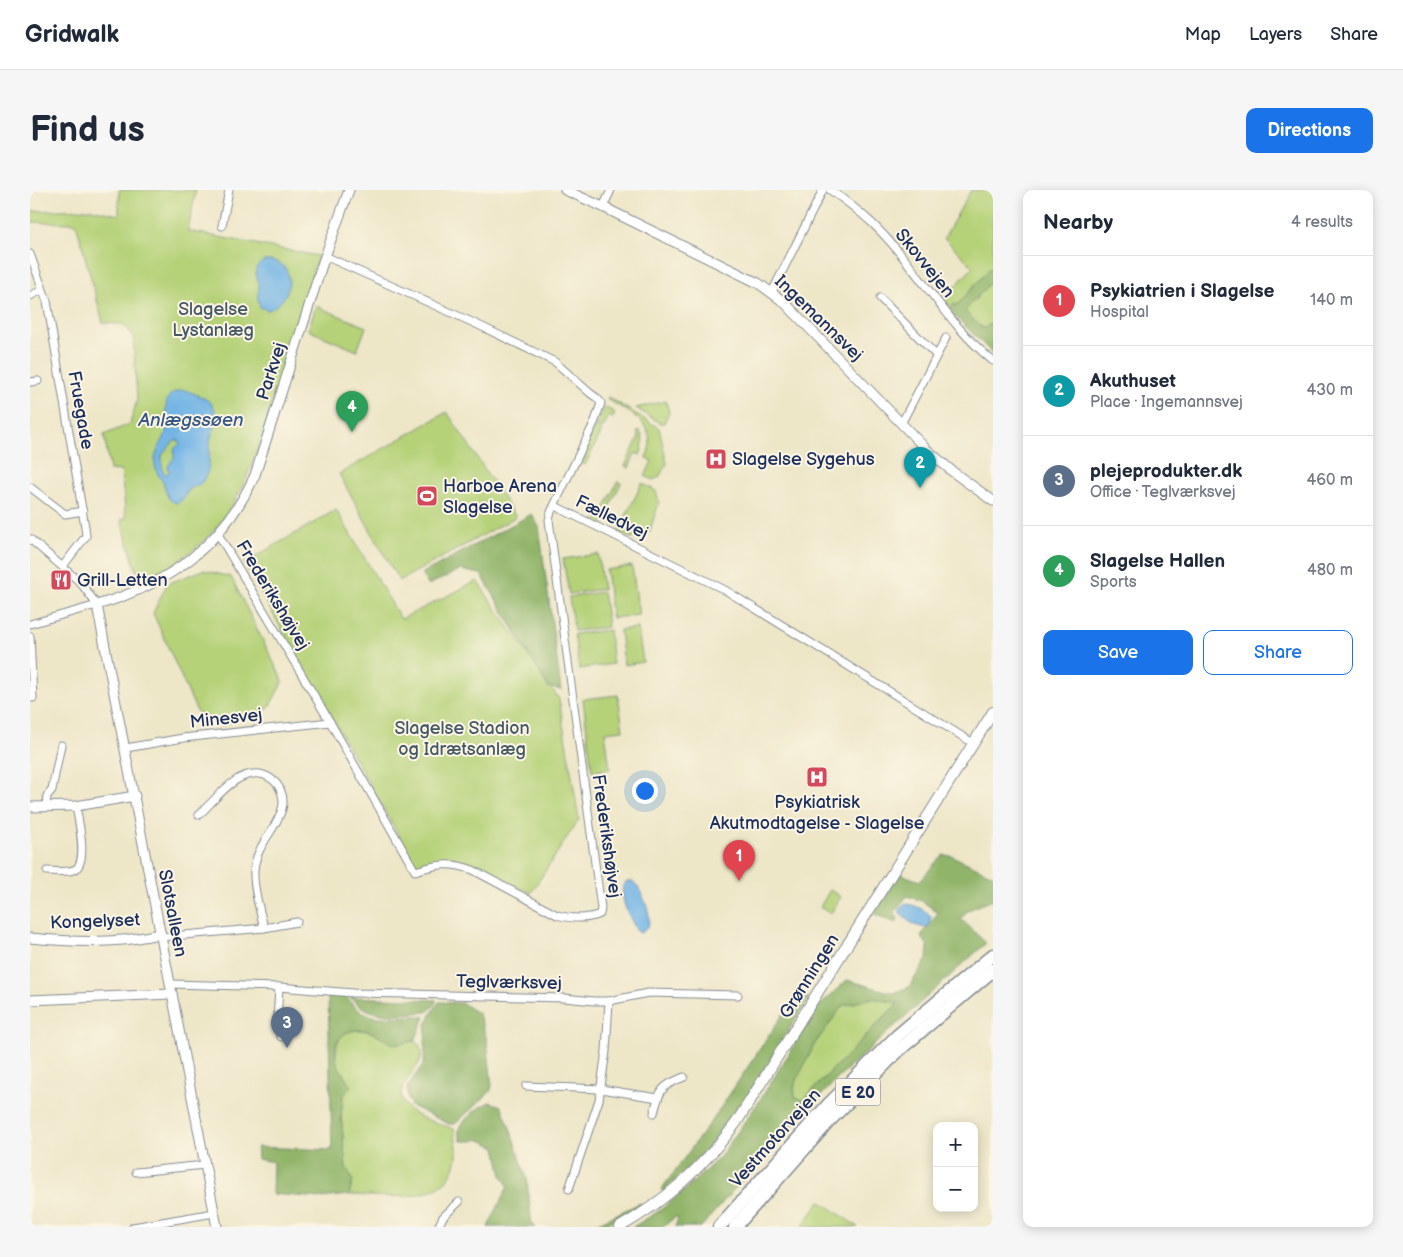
<!DOCTYPE html>
<meta charset="utf-8">
<style>
:root{--surface:#fff;--page:#f6f6f7;--text:#1f2937;--muted:#747a83;--line:#e0e1e3;--accent:#1a73e8}
body{margin:0;font-family:"Balsamiq Sans",sans-serif;background:var(--page);color:var(--text)}
.controls{position:absolute;right:15px;bottom:15px;display:grid;overflow:hidden;border-radius:10px;box-shadow:0 2px 12px #0003}
.controls button{width:45px;height:45px;display:grid;place-items:center;padding:0;border:0;border-bottom:1px solid var(--line);background:var(--surface);color:var(--text);font:25px sans-serif}
.you{position:absolute;left:614px;top:600px;width:18px;height:18px;margin:-12px;border:4px solid #fff;border-radius:50%;background:#1a73e8;box-shadow:0 0 0 8px #1a73e833}
.badge{display:grid;place-items:center;width:32px;height:32px;border-radius:50%;background:var(--accent);color:#fff;font-size:16px;font-weight:700}
.pin{position:absolute;translate:-50% -41px;filter:drop-shadow(0 1px 2px #0008)}
.pin::after{content:'';position:absolute;top:26px;width:18px;height:15px;background:inherit;clip-path:polygon(0 0,100% 0,50% 100%)}
.list{margin:0;padding:0;list-style:none}
h2{display:flex;justify-content:space-between;align-items:center;height:65px;margin:0;padding:0 20px;font-size:21px}
h2 small{font-size:16px;font-weight:400;color:var(--muted)}
.list li{display:grid;grid-template-columns:32px 1fr auto;gap:15px;align-items:center;box-sizing:border-box;height:90px;padding:0 20px;border-top:1px solid var(--line)}
.list b{display:block;font-size:19px;white-space:nowrap}
.list p{margin:0;font-size:16px;white-space:nowrap;color:var(--muted)}
.list em{font-size:16px;font-style:normal;color:var(--muted)}
.actions{display:flex;gap:10px;padding:15px 20px}
.actions a{flex:1;padding:11px 0;border:1px solid var(--accent);border-radius:10px;text-align:center;font-size:18px;color:var(--accent)}
.actions .main{background:var(--accent);color:#fff}
.map{position:relative;flex:none;width:963px;height:1037px;overflow:hidden;border-radius:10px}
header{display:flex;align-items:center;gap:30px;box-sizing:border-box;height:70px;padding:0 25px;background:var(--surface);border-bottom:1px solid var(--line)}
header strong{font-size:24px}
nav{display:flex;gap:28px;margin-inline-start:auto;font-size:18px}
.intro{display:flex;align-items:center;justify-content:space-between;box-sizing:border-box;height:120px;padding:0 30px}
h1{margin:0;font-size:35px}
.button{padding:12px 22px;border-radius:10px;background:var(--accent);color:#fff;font-size:18px;font-weight:700}
main{display:flex;gap:30px;padding:0 30px}
aside{flex:1;background:var(--surface);border-radius:10px;box-shadow:0 2px 12px #0003}
.map>svg:first-child{display:block}
</style>
<header>
<strong>Gridwalk</strong>
<nav><a>Map</a><a>Layers</a><a>Share</a></nav>
</header>
<div class="intro"><h1>Find us</h1><a class="button">Directions</a></div>
<main>
<div class="map">
<svg width="963" height="1037" viewBox="0 0 963 1037">
<rect width="100%" height="100%" fill="#fcf5e5"/>
<filter id="ink" filterUnits="userSpaceOnUse"><feTurbulence type="fractalNoise" baseFrequency=".02" numOctaves="2"/><feDisplacementMap in="SourceGraphic" scale="10" xChannelSelector="R" yChannelSelector="G"/><feConvolveMatrix kernelMatrix="1 2 1 2 8 2 1 2 1" color-interpolation-filters="sRGB"/></filter>
<filter id="wash" filterUnits="userSpaceOnUse"><feTurbulence type="fractalNoise" baseFrequency=".0096" numOctaves="4" result="noise"/><feDisplacementMap in="SourceGraphic" scale="20" xChannelSelector="R" yChannelSelector="G"/><feGaussianBlur stdDeviation="1.12" result="paint"/><feColorMatrix in="noise" values="0 0 0 0 0 0 0 0 0 0 0 0 0 0 0 0 0 1.4 0 .05"/><feComposite in="paint" operator="in"/></filter>
<g filter="url(#wash)">
<rect width="100%" height="100%" fill="#ede6c7"/>
<g fill="#b5d278" stroke="#68806b">
<path d="M 89,0 L 166,0 L 158,41 L 288,66 C 274,111 260,156 246,200 C 231,248 219,298 186,338 C 166,362 137,379 110,393 L 91,330 L 96,328 L 91,281 L 80,280 L 74,245 L 100,234 L 107,210 L 103,145 L 93,134 L 73,133 L 46,33 L 0,32 L 0,21 L 61,19 L 89,25 Z"/>
<path d="M 941,0 L 963,0 L 963,161 L 951,151 L 913,109 L 943,77 L 914,48 Z"/>
<path d="M 286,116 L 336,137 L 327,161 L 278,140 Z"/>
<path d="M 578,207 L 629,238 L 637,273 L 629,287 L 623,290 L 615,286 L 622,271 L 616,268 C 631,235 600,223 577,209 Z"/>
<path d="M 636,211 L 639,222 L 634,233 L 630,233 L 606,218 Z"/>
<path d="M 575,218 L 577,218 L 585,223 L 583,228 L 579,226 L 573,238 L 570,237 L 567,232 Z"/>
<path d="M 417,222 L 486,327 L 369,391 L 309,284 Z"/>
<path d="M 566,234 L 569,239 L 572,241 L 555,275 L 548,272 Z"/>
<path d="M 609,240 C 614,248 614,256 610,265 L 605,263 L 599,278 L 595,276 L 609,247 L 607,243 Z"/>
<path d="M 588,291 L 591,293 L 572,333 L 575,335 L 575,338 L 563,332 L 564,330 L 568,331 Z"/>
<path d="M 612,293 L 626,301 L 629,312 L 620,341 L 601,348 L 588,342 Z"/>
<path d="M 306,320 L 371,429 L 447,391 L 529,509 L 549,629 L 501,703 L 421,667 L 387,678 L 214,373 Z"/>
<path d="M 568,364 L 573,399 L 539,404 L 533,369 Z"/>
<path d="M 602,376 L 609,425 L 582,428 L 576,380 Z"/>
<path d="M 173,380 L 201,387 L 253,491 L 239,518 L 192,536 L 167,522 L 123,423 L 137,394 Z"/>
<path d="M 573,402 L 578,437 L 544,441 L 539,407 Z"/>
<path d="M 608,438 L 613,472 L 594,475 L 590,440 Z"/>
<path d="M 579,440 L 583,474 L 549,479 L 544,444 Z"/>
<path d="M 588,505 L 593,540 L 575,542 L 580,579 L 562,581 L 553,509 Z"/>
<path d="M 800,700 L 811,707 L 800,724 L 790,717 Z"/>
<path d="M 843,808 L 868,813 L 773,910 L 765,907 L 764,896 L 784,855 L 812,816 Z"/>
<path d="M 330,840 L 341,842 L 357,851 L 365,854 L 385,851 L 389,854 C 391,860 393,867 389,873 C 381,888 359,902 380,920 C 389,929 411,934 424,939 C 425,947 428,957 427,966 C 421,1017 354,1006 319,1005 L 323,990 L 316,978 L 311,926 L 313,906 L 306,868 L 307,855 L 311,846 L 318,841 Z"/>
<path d="M 790,1011 L 828,1037 L 772,1037 Z"/>
</g>
<g fill="#90b468" stroke="#567263" fill-rule="evenodd">
<path d="M 963,75 L 963,89 L 935,121 L 951,137 L 955,138 L 963,131 L 963,164 L 919,120 L 924,114 L 927,115 Z"/>
<path d="M 502,324 L 509,337 L 531,500 L 518,497 L 451,384 L 430,380 L 398,395 L 391,384 Z"/>
<path d="M 912,665 L 922,666 L 963,685 L 963,710 L 938,720 L 931,729 L 956,753 L 813,883 L 745,953 L 671,1037 L 645,1037 L 648,1028 L 645,1027 L 633,1037 L 603,1037 L 629,1021 L 655,1000 L 690,967 L 730,910 L 788,817 L 817,790 L 863,803 L 879,797 L 897,769 L 898,756 L 891,746 L 908,723 L 892,711 L 877,706 L 864,723 L 868,728 L 866,733 L 844,724 L 868,683 L 890,691 ZM 842,808 L 868,813 L 773,910 L 765,907 L 764,896 L 784,855 L 812,816 Z"/>
<path d="M 768,802 L 779,808 L 707,922 L 675,961 L 634,1001 L 631,1000 L 687,923 Z"/>
<path d="M 298,805 L 315,806 C 320,810 323,816 329,820 C 349,834 373,823 395,827 L 385,851 C 379,852 372,854 366,854 C 356,853 350,845 341,842 C 322,835 300,846 306,869 C 308,878 316,888 321,896 L 313,906 L 311,926 L 316,977 L 323,990 L 319,1005 L 291,1008 L 242,1004 L 243,972 L 228,969 L 227,957 L 302,960 Z"/>
<path d="M 320,807 L 406,810 C 406,815 401,819 397,822 C 371,824 339,830 320,807 Z"/>
<path d="M 409,812 L 432,813 L 449,824 L 457,850 L 462,896 L 460,902 L 425,934 L 419,934 L 381,916 L 378,909 L 377,897 L 394,873 L 396,835 L 401,824 Z"/>
<path d="M 460,912 L 471,916 L 478,932 L 497,989 L 502,1036 L 505,1037 L 458,1037 L 478,996 L 472,986 L 466,957 L 448,949 L 443,951 L 431,951 L 428,940 C 434,929 448,916 460,912 Z"/>
<path d="M 610,1013 L 612,1015 L 571,1037 L 560,1037 Z"/>
</g>
<g fill="#6fb3e5" stroke="#4571a2" fill-rule="evenodd">
<path d="M 234,71 C 269,67 264,112 238,120 L 230,117 C 226,105 228,108 229,97 C 229,86 219,80 234,71 Z"/>
<path d="M 155,200 C 164,204 180,208 184,218 C 189,230 182,241 180,252 C 178,264 182,282 172,292 C 168,296 162,297 159,300 C 154,306 154,311 146,313 C 136,309 137,304 134,295 C 133,290 128,287 127,282 C 120,264 132,257 136,242 C 139,226 127,201 155,200 ZM 148,250 L 150,253 L 144,259 L 144,268 L 138,276 L 139,283 L 135,284 L 132,280 L 132,265 L 144,251 Z"/>
<path d="M 602,691 C 610,695 621,723 619,731 C 619,737 615,741 610,743 L 607,741 C 599,726 590,712 593,695 L 596,692 Z"/>
<path d="M 874,714 C 885,714 893,719 901,726 L 899,736 L 895,738 L 884,735 L 870,724 L 870,718 Z"/>
</g>
</g>
<g filter="url(#ink)">
<g fill="none" stroke-linecap="round" stroke-linejoin="round">
<g stroke="#848a92" stroke-width="9">
<g id="minor">
<path d="M 800,0 C 815,10 829,21 842,33 C 886,75 915,132 963,171"/>
<path d="M 573,17 L 581,0"/>
<path d="M 192,36 L 199,0"/>
<path d="M 0,64 L 17,111 L 55,337 L 56,346 L 33,376"/>
<path d="M 742,102 L 793,0"/>
<path d="M 0,106 L 12,100"/>
<path d="M 850,108 L 906,165"/>
<path d="M 0,192 L 8,191"/>
<path d="M 871,234 L 916,148"/>
<path d="M 0,297 L 35,324 L 53,321"/>
<path d="M 525,316 L 695,400 L 943,553"/>
<path d="M 188,344 L 300,532 L 385,681 C 408,674 420,672 443,680 L 527,725 C 542,729 556,730 570,724 L 571,718 L 519,330 L 521,322 L 565,231 L 571,213 L 567,208 L 560,203 L 525,172 L 444,133 L 295,66"/>
<path d="M 0,349 L 50,392 L 67,415 L 0,434"/>
<path d="M 0,446 L 3,508"/>
<path d="M 96,558 L 153,548 L 300,532"/>
<path d="M 16,617 L 17,606 L 22,600 L 31,555"/>
<path d="M 169,625 C 186,609 208,577 234,585 C 249,590 257,607 251,622 C 243,643 225,658 224,681 C 223,699 230,720 234,738"/>
<path d="M 17,681 C 25,681 39,683 46,679 C 58,669 48,629 46,616"/>
<path d="M 131,747 L 234,738 L 267,732"/>
<path d="M 140,794 L 249,797 L 323,803 L 378,804 L 534,808 L 564,811 L 579,811 L 618,803 L 708,805"/>
<path d="M 249,797 L 247,831 L 251,847"/>
<path d="M 496,896 L 571,899 L 628,908"/>
<path d="M 624,923 C 630,899 631,896 654,887"/>
<path d="M 106,982 L 175,975"/>
<path d="M 539,999 L 569,910 L 576,861 L 579,811"/>
<path d="M 103,1037 L 184,1023"/>
<path d="M 408,1037 L 413,1027 L 429,1012"/>
</g>
</g>
<g stroke="#848a92" stroke-width="11">
<g id="tertiary">
<path d="M 535,0 L 573,17 L 728,93 L 754,112 L 895,258 L 923,282 L 963,311"/>
<path d="M 0,617 L 46,616 L 105,606"/>
<path d="M 0,748 C 30,751 62,753 93,750 C 105,749 118,746 131,744"/>
<path d="M 0,810 L 142,804"/>
<path d="M 187,1037 L 67,415 C 141,393 193,355 225,285 L 293,72 L 319,0"/>
</g>
</g>
<g stroke="#848a92" stroke-width="12">
<path id="secondary" d="M 590,1037 C 637,1010 674,976 706,933 L 963,522"/>
</g>
<g stroke="#848a92" stroke-width="15">
<g id="motorway">
<path d="M 689,1037 L 799,914 L 867,846 L 963,765"/>
<path d="M 705,1037 L 800,930 L 869,860 L 963,780"/>
</g>
</g>
<use href="#minor" stroke="#fff" stroke-width="7"/>
<use href="#tertiary" stroke="#fff" stroke-width="9"/>
<use href="#secondary" stroke="#fff" stroke-width="10"/>
<use href="#motorway" stroke="#fff" stroke-width="12"/>
</g>
</g>
<defs>
<g id="hospital-square" transform="scale(1.125)"><rect x="-9" y="-9" width="18" height="18" rx="4" fill="#d1495b" stroke="#fcf5e5"/><path d="M-5-5h3v3.5h4V-5h3V5h-3V1.5h-4V5h-3Z" fill="#fff"/></g>
<g id="stadium-square" transform="scale(1.125)"><rect x="-9" y="-9" width="18" height="18" rx="4" fill="#d1495b" stroke="#fcf5e5"/><path d="M0-5a6.5 5 0 1 0 0 10a6.5 5 0 1 0 0-10ZM-3.5-1.8h7v3.6h-7Z" fill="#fff"/></g>
<g id="restaurant-square" transform="scale(1.125)"><rect x="-9" y="-9" width="18" height="18" rx="4" fill="#d1495b" stroke="#fcf5e5"/><path d="M-5-6h1v4h1v-4h1v4h1v-4h1v5L-1.5 .5V6h-2V.5L-5-1ZM5-6V6H3V1.5H1.5Q1.5-4 5-6Z" fill="#fff"/></g>
</defs>
<g fill-rule="evenodd">
<use href="#hospital-square" x="686" y="269"/>
<use href="#stadium-square" x="397" y="306"/>
<use href="#restaurant-square" x="31" y="390"/>
<use href="#hospital-square" x="787" y="587"/>
</g>
<g text-anchor="middle" stroke-width="4" stroke-linejoin="round" paint-order="stroke">
<rect fill="#fcf5e5" stroke="#5e6a86" stroke-width="1" x="805.5" y="888.5" width="45" height="27" rx="4"/>
<g font-size="16" font-weight="bold" fill="#1b2f5e">
<text x="828" y="908">E 20</text>
</g>
<g font-size="18" fill="#1b2f5e" stroke="#fcf5e5">
<text transform="translate(895 73) rotate(51)" y="6">Skovvejen</text>
<text transform="translate(789 128) rotate(44)" y="6">Ingemannsvej</text>
<text transform="translate(241 181) rotate(-72)" y="6">Parkvej</text>
<text transform="translate(51 220) rotate(80)" y="6">Fruegade</text>
<text transform="translate(582 327) rotate(26)" y="6">Fælledvej</text>
<text transform="translate(243 405) rotate(59)" y="6">Frederikshøjvej</text>
<text transform="translate(196 528) rotate(-6)" y="6">Minesvej</text>
<text transform="translate(577 646) rotate(82)" y="6">Frederikshøjvej</text>
<text transform="translate(143 723) rotate(79)" y="6">Slotsalleen</text>
<text transform="translate(65 731) rotate(-2)" y="6">Kongelyset</text>
<text transform="translate(779 786) rotate(-58)" y="6">Grønningen</text>
<text transform="translate(479 792) rotate(1)" y="6">Teglværksvej</text>
<text transform="translate(745 948) rotate(-48)" y="6">Vestmotorvejen</text>
</g>
<g font-size="18" fill="#425864" stroke="#fcf5e5">
<text x="183" y="125">Slagelse<tspan x="183" dy="21">Lystanlæg</tspan></text>
<text x="432" y="544">Slagelse Stadion<tspan x="432" dy="21">og Idrætsanlæg</tspan></text>
</g>
<g font-size="18" fill="#1b2f5e" stroke="#fcf5e5" text-anchor="start">
<text x="702" y="275">Slagelse Sygehus</text>
<text x="413" y="302">Harboe Arena<tspan x="413" dy="21">Slagelse</tspan></text>
<text x="47" y="396">Grill-Letten</text>
<text x="787" y="618" text-anchor="middle">Psykiatrisk<tspan x="787" dy="21">Akutmodtagelse - Slagelse</tspan></text>
</g>
<g font-size="19" font-style="italic" fill="#345786" stroke="#fcf5e5">
<text x="161" y="236">Anlægssøen</text>
</g>
</g>
</svg>
<div class="controls">
<button>+</button>
<button>−</button>
</div>
<div class="you"></div>
<div class="pin badge" style="left:709px;top:691px;background:#e0444e">1</div>
<div class="pin badge" style="left:890px;top:298px;background:#0f9aa8">2</div>
<div class="pin badge" style="left:257px;top:858px;background:#5c6f8a">3</div>
<div class="pin badge" style="left:322px;top:242px;background:#2e9e5b">4</div>
</div>
<aside>
<h2>Nearby<small>4 results</small></h2>
<ul class="list">
<li><span class="badge" style="background:#e0444e">1</span><div><b>Psykiatrien i Slagelse</b><p>Hospital</p></div><em>140 m</em></li>
<li><span class="badge" style="background:#0f9aa8">2</span><div><b>Akuthuset</b><p>Place · Ingemannsvej</p></div><em>430 m</em></li>
<li><span class="badge" style="background:#5c6f8a">3</span><div><b>plejeprodukter.dk</b><p>Office · Teglværksvej</p></div><em>460 m</em></li>
<li><span class="badge" style="background:#2e9e5b">4</span><div><b>Slagelse Hallen</b><p>Sports</p></div><em>480 m</em></li>
</ul>
<div class="actions"><a class="main">Save</a><a>Share</a></div>
</aside>
</main>
